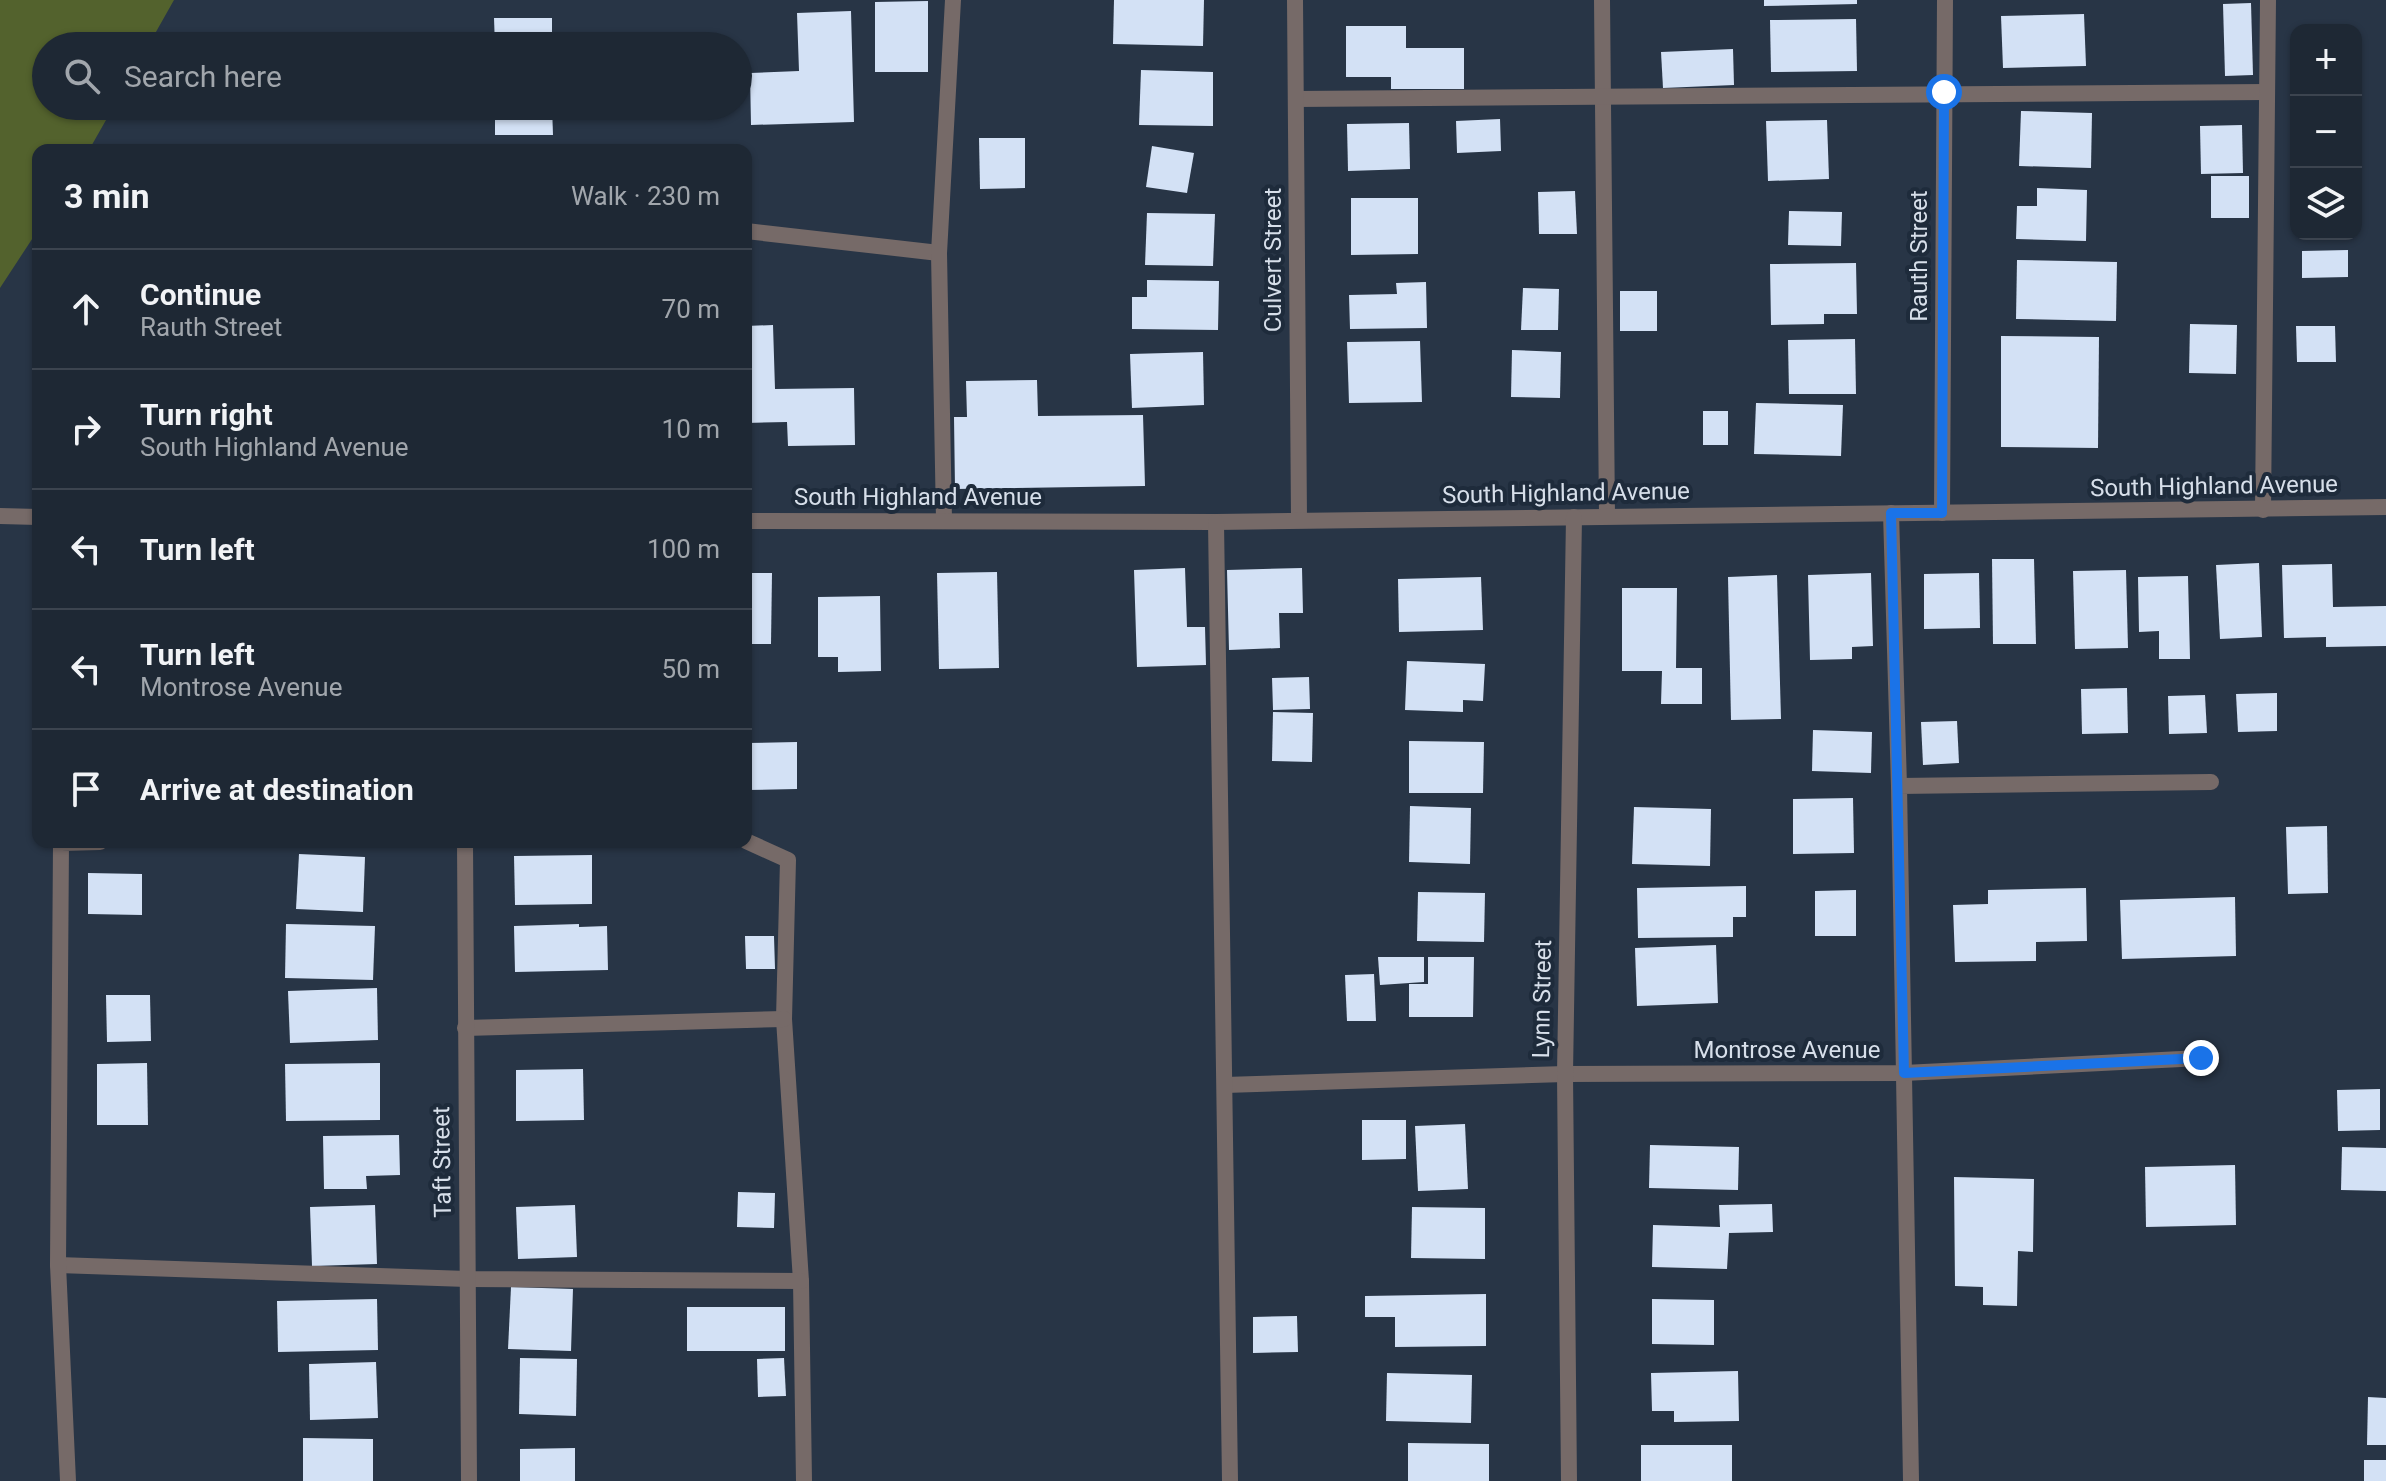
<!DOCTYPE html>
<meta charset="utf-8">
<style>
:root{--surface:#1e2834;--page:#2b3440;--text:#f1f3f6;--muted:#a1a6ac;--line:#3c444f}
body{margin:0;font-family:Roboto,sans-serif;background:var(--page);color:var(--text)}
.controls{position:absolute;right:24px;top:24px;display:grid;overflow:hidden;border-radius:16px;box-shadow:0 2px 6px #0004}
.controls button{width:72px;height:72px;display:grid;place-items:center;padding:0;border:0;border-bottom:2px solid var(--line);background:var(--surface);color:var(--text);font:40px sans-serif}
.stop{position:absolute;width:24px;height:24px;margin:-18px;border:6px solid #1a73e8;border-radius:50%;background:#fff}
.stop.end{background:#1a73e8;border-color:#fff;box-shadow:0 2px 8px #0008}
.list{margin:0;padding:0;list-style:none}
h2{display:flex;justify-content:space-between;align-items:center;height:104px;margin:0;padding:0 32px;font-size:34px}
h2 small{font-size:26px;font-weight:400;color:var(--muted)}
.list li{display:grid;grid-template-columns:52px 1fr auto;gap:24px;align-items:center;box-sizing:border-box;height:120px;padding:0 32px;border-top:2px solid var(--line)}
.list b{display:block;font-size:30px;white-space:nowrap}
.list p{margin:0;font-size:26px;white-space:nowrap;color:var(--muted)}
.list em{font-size:26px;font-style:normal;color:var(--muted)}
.icon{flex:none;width:44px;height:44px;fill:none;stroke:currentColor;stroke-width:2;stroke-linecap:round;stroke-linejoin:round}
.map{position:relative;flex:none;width:2386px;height:1481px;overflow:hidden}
.search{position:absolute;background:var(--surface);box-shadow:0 2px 6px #0004;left:32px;top:32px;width:720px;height:88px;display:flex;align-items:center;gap:20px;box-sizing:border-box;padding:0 28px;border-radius:44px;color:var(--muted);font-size:30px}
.panel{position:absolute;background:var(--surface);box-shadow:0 2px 6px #0004;left:32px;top:144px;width:720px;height:704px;border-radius:16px}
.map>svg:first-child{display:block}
</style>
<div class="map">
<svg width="2386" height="1481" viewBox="0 0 2386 1481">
<rect width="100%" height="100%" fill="#283546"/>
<path fill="#53622d" d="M 0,0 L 174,0 L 148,46 L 46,46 L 46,106 L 114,106 L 89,150 L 38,150 L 38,230 L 0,288 Z"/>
<g fill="#d3e1f5">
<path d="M 1114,0 L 1204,0 L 1203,46 L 1113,44 Z"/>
<path d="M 1764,0 L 1857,0 L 1857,4 L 1764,6 Z"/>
<path d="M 928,1 L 928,72 L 875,72 L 875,2 Z"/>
<path d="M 2251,3 L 2253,75 L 2225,76 L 2223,4 Z"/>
<path d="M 851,11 L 854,122 L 751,125 L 750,73 L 799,71 L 797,13 Z"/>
<path d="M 2084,14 L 2086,66 L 2003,68 L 2001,16 Z"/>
<path d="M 494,18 L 552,18 L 552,46 L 495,46 Z"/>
<path d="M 1856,19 L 1857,71 L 1771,72 L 1770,20 Z"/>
<path d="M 1346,26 L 1406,26 L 1406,48 L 1464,48 L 1464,89 L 1391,89 L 1391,77 L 1346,77 Z"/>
<path d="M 1733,49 L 1734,85 L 1663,88 L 1661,52 Z"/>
<path d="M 1141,70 L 1213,72 L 1213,126 L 1139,125 Z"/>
<path d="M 495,106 L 552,106 L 553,135 L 495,135 Z"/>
<path d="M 2021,111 L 2092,113 L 2091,168 L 2019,166 Z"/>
<path d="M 1500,119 L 1501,151 L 1457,153 L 1456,121 Z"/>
<path d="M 1827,120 L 1829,179 L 1768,181 L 1766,121 Z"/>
<path d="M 1409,123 L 1410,169 L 1348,171 L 1347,124 Z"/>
<path d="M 2242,125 L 2243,173 L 2201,174 L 2200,126 Z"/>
<path d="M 979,138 L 1025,138 L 1025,188 L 980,189 Z"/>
<path d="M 1152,146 L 1194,153 L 1187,193 L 1146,187 Z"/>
<rect x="2211" y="176" width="38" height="42"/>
<path d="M 2037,188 L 2087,190 L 2086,241 L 2016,239 L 2017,206 L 2037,206 Z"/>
<path d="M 1575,191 L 1577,234 L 1539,234 L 1538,192 Z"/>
<path d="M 1351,198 L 1418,198 L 1418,254 L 1351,255 Z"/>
<path d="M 1789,211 L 1842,212 L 1841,246 L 1788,245 Z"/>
<path d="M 1147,213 L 1215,214 L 1213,266 L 1145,265 Z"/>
<path d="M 2348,250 L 2348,277 L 2302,278 L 2302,251 Z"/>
<path d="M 2017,260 L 2117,262 L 2116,321 L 2016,319 Z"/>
<path d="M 1856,263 L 1857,314 L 1824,314 L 1824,324 L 1771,325 L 1770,264 Z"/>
<path d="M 1147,280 L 1219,281 L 1218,330 L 1132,329 L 1132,297 L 1147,297 Z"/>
<path d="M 1426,282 L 1427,328 L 1350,329 L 1349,295 L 1397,294 L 1396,283 Z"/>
<path d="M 1523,288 L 1559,289 L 1558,330 L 1521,330 Z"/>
<rect x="1620" y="291" width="37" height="40"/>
<path d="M 2190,324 L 2237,325 L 2236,374 L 2189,373 Z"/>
<path d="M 773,325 L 775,389 L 854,388 L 855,445 L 788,446 L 787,422 L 746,423 L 746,326 Z"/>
<path d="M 2296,326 L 2335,326 L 2336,362 L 2297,362 Z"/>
<path d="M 2001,336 L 2099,337 L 2098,448 L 2001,447 Z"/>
<path d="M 1855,339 L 1856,394 L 1789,394 L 1788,340 Z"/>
<path d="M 1420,341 L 1422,402 L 1349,403 L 1347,342 Z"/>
<path d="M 1512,350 L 1561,352 L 1560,398 L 1511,397 Z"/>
<path d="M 1203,352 L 1204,405 L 1132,408 L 1130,354 Z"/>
<path d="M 1037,380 L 1038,416 L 1143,415 L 1145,486 L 955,489 L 954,417 L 967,417 L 966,381 Z"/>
<path d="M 1756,403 L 1843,405 L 1841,456 L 1754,454 Z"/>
<rect x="1703" y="411" width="25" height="34"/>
<path d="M 1992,559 L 2034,559 L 2036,644 L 1993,644 Z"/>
<path d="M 2259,563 L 2262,637 L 2220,639 L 2216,565 Z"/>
<path d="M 2332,564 L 2333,607 L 2386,606 L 2386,646 L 2326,647 L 2326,637 L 2284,638 L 2282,565 Z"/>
<path d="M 1185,568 L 1187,627 L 1205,627 L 1206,665 L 1137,667 L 1134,570 Z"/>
<path d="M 1302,568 L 1303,613 L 1279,613 L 1280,648 L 1229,650 L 1227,570 Z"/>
<path d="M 2126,570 L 2128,648 L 2075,649 L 2073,571 Z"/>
<path d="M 997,572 L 999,668 L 939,669 L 937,573 Z"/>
<path d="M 746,573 L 772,573 L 771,644 L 746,644 Z"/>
<path d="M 1871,573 L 1873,646 L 1852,647 L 1852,659 L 1810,660 L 1808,575 Z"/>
<path d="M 1979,573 L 1980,628 L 1924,629 L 1924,574 Z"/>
<path d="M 1777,575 L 1781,719 L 1731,720 L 1728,577 Z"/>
<path d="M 2188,576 L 2190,659 L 2159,659 L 2159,631 L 2139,632 L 2138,577 Z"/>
<path d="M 1481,577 L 1483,630 L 1399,632 L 1398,579 Z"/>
<path d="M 1622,588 L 1677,588 L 1676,668 L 1702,668 L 1702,704 L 1661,704 L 1662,671 L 1622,671 Z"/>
<path d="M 880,596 L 881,671 L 838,672 L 838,657 L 818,657 L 818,597 Z"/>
<path d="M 1407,661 L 1485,664 L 1483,701 L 1463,700 L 1463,712 L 1405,710 Z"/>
<path d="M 1309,677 L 1310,709 L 1273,710 L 1272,678 Z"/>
<path d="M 2127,688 L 2128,733 L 2082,734 L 2081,689 Z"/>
<path d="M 2277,693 L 2277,731 L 2238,732 L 2236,694 Z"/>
<path d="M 2205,695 L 2207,733 L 2169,734 L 2168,696 Z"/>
<path d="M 1273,712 L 1313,713 L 1312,762 L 1272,761 Z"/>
<path d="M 1957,721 L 1959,763 L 1923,765 L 1921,722 Z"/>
<path d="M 1813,730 L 1872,732 L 1871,773 L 1812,771 Z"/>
<path d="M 1409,741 L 1484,742 L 1483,793 L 1409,793 Z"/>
<path d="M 797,742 L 797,789 L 746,790 L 746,743 Z"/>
<path d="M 1853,798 L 1854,853 L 1793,854 L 1793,799 Z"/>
<path d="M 1410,806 L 1471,808 L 1470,864 L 1409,862 Z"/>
<path d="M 1634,807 L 1711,809 L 1710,866 L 1632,864 Z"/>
<path d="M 2327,826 L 2328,893 L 2288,894 L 2286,827 Z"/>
<path d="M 299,854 L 365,857 L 363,912 L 296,909 Z"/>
<path d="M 592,855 L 592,904 L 515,905 L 514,856 Z"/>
<path d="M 88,873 L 142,874 L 142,915 L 88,914 Z"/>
<path d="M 1746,886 L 1746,917 L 1733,917 L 1733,937 L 1638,938 L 1637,888 Z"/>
<path d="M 2086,888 L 2087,941 L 2036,942 L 2036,961 L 1955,962 L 1953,905 L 1988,904 L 1988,890 Z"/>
<path d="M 1856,890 L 1856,936 L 1815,936 L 1815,891 Z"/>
<path d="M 1418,892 L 1485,893 L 1484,942 L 1417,941 Z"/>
<path d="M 2235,897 L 2236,956 L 2122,959 L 2120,900 Z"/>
<path d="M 286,924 L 375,926 L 373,980 L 285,978 Z"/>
<path d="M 579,924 L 579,927 L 607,926 L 608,970 L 515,972 L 514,926 Z"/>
<path d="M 745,936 L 774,936 L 775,969 L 746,969 Z"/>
<path d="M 1716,945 L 1718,1003 L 1637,1006 L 1635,948 Z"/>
<path d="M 1378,957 L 1424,957 L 1424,982 L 1380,985 Z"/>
<path d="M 1428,957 L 1474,957 L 1473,1017 L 1409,1017 L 1409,984 L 1428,984 Z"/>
<path d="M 1374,974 L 1376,1021 L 1347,1021 L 1345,975 Z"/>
<path d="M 377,988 L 378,1040 L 290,1043 L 288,991 Z"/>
<path d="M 106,995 L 150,995 L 151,1041 L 107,1042 Z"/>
<path d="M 147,1063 L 148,1125 L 97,1125 L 97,1064 Z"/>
<path d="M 380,1063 L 380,1120 L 286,1121 L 285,1064 Z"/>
<path d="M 583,1069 L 584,1120 L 516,1121 L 516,1070 Z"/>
<path d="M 2380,1089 L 2380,1130 L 2338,1131 L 2337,1090 Z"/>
<path d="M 1362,1120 L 1406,1120 L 1406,1159 L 1362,1160 Z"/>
<path d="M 1465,1124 L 1468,1189 L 1418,1191 L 1415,1126 Z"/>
<path d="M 399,1135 L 400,1175 L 366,1176 L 367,1189 L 324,1189 L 323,1136 Z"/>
<path d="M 1650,1145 L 1739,1147 L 1738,1190 L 1649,1188 Z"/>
<path d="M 2342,1147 L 2386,1148 L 2386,1191 L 2341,1190 Z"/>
<path d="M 2235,1165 L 2236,1225 L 2146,1227 L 2145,1167 Z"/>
<path d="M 1954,1177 L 2034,1179 L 2033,1252 L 2018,1251 L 2017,1306 L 1983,1305 L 1983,1287 L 1955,1286 Z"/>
<path d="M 738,1192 L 775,1193 L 774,1228 L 737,1227 Z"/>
<path d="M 1772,1204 L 1773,1232 L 1729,1233 L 1727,1269 L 1652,1267 L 1653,1225 L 1720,1227 L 1719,1205 Z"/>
<path d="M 375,1205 L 377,1264 L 312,1266 L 310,1207 Z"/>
<path d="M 575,1205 L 577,1257 L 518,1259 L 516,1207 Z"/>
<path d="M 1412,1207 L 1485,1208 L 1485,1259 L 1411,1258 Z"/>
<path d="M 511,1287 L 573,1289 L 571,1351 L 508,1349 Z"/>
<path d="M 1486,1294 L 1486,1346 L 1395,1347 L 1395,1317 L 1365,1317 L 1365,1296 Z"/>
<path d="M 377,1299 L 378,1350 L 278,1352 L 277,1301 Z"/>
<path d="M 1652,1299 L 1714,1300 L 1714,1345 L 1652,1344 Z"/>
<rect x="687" y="1307" width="98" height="44"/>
<path d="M 1297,1316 L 1298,1352 L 1253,1353 L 1253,1317 Z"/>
<path d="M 520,1358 L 577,1359 L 576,1416 L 519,1414 Z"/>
<path d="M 784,1358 L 786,1396 L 758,1397 L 757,1359 Z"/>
<path d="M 376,1362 L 378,1418 L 310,1420 L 309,1364 Z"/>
<path d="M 1738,1371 L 1739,1421 L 1674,1422 L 1674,1411 L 1652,1411 L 1651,1373 Z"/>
<path d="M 1387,1373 L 1472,1375 L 1471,1423 L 1386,1421 Z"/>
<path d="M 2368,1397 L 2386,1398 L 2386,1445 L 2367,1445 Z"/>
<path d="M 303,1438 L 373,1439 L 373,1481 L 303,1481 Z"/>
<path d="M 1408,1443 L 1489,1444 L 1489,1481 L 1408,1481 Z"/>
<rect x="1641" y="1445" width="91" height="36"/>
<path d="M 575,1448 L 575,1481 L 520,1481 L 520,1449 Z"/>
<rect x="2364" y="1460" width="22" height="21"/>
</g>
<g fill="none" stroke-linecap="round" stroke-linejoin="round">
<g stroke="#766a68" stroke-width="16">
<path d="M 1602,0 L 1607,516"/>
<path d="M 1296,99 L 2266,92"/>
<path d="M 746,231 L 939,253"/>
<path d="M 2263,510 L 2268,0"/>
<path d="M 1891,513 L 1899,786"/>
<path d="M 944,520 L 939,253 L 953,0"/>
<path d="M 746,841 L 788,860 L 784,1019 L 801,1281 L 804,1481"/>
<path d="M 465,1028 L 784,1019"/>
<path d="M 1225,1085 L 1565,1074"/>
<path d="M 58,1265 L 467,1279 L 801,1281"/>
<path d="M 68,1481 L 58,1265 L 61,843 L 100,842"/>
<path d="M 1911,1481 L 1899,786 L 2211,782"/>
</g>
<g stroke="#766a68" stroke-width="16">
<path d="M 1295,0 L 1299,520"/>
<path d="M 1942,513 L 1945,0"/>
<path d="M 0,516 L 38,517"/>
<path d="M 746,521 L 1216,522 L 2386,507"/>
<path d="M 1216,522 L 1230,1481"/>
<path d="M 465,842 L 469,1481"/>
<path d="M 1565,1074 L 1904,1073 L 2201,1058"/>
<path d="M 1569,1481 L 1565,1074 L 1574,517"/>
</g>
</g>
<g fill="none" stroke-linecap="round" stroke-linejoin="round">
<path stroke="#1a73e8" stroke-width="10" d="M 1944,92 L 1942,513 L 1891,513 L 1904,1073 L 2201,1058"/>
</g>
<g text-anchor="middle" stroke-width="8" stroke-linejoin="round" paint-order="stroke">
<g font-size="24" fill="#d7dfea" stroke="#1e2b3b">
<text transform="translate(1919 256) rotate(-90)" y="8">Rauth Street</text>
<text transform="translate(1273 260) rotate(-90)" y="8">Culvert Street</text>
<text transform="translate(2214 486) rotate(-1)" y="8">South Highland Avenue</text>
<text transform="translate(1566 493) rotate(-1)" y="8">South Highland Avenue</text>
<text x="918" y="505">South Highland Avenue</text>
<text transform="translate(1542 999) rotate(-89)" y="8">Lynn Street</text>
<text x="1787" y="1058">Montrose Avenue</text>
<text transform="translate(442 1162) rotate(-91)" y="8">Taft Street</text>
</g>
</g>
</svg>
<div class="controls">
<button>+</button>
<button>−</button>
<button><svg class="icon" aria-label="layers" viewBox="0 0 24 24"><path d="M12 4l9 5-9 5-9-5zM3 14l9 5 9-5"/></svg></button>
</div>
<div class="stop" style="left:1944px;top:92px"></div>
<div class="stop end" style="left:2201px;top:1058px"></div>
<div class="search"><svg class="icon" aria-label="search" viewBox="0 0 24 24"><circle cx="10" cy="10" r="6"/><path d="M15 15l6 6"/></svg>Search here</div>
<section class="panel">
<h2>3 min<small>Walk · 230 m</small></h2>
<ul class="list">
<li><svg class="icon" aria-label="ahead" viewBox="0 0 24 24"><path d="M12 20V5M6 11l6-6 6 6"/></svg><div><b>Continue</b><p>Rauth Street</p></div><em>70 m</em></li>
<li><svg class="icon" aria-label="right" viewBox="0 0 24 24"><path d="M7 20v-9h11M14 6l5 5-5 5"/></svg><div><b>Turn right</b><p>South Highland Avenue</p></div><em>10 m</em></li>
<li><svg class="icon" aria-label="left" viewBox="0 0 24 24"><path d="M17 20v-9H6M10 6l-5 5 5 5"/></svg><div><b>Turn left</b></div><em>100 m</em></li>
<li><svg class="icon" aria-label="left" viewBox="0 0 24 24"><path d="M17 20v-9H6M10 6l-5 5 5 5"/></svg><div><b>Turn left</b><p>Montrose Avenue</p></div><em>50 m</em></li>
<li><svg class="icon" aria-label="arrive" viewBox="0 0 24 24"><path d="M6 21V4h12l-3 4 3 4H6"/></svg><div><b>Arrive at destination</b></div></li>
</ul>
</section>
</div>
